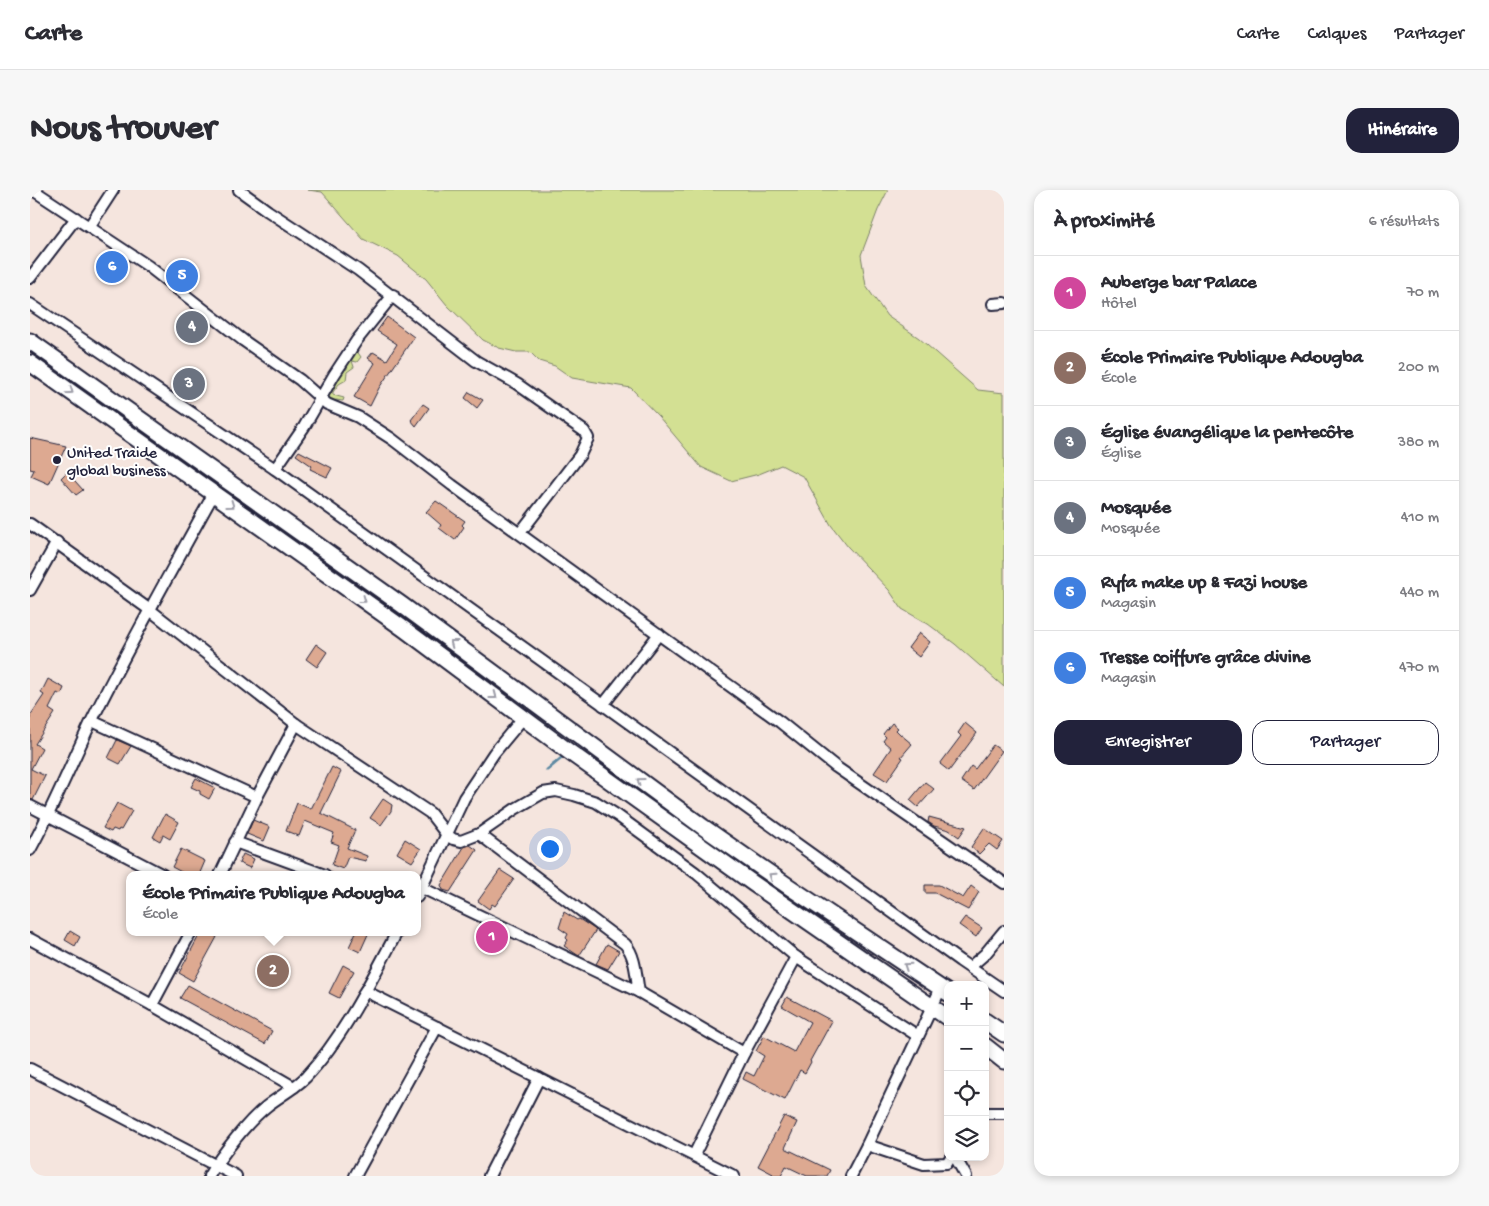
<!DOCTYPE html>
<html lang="fr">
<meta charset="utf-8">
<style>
:root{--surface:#fff;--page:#f7f7f7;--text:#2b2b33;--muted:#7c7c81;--line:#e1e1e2;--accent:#22223b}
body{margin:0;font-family:"Gochi Hand",sans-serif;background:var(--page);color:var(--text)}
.controls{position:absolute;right:15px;bottom:15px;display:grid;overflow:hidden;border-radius:10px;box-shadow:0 2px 8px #0003}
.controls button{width:45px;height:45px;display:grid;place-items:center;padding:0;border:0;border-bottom:1px solid var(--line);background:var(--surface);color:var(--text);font:25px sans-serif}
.you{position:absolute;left:519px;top:658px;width:18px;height:18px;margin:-12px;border:4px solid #fff;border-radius:50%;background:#1a73e8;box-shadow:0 0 0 8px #1a73e833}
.badge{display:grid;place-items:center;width:32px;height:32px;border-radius:50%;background:var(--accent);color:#fff;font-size:16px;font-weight:700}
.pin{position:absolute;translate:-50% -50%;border:2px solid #fff;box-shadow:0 1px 5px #0006}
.popup{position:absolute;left:96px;top:681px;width:295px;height:65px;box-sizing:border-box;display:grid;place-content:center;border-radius:10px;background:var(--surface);filter:drop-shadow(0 1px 4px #0005);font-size:16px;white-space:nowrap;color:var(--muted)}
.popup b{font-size:19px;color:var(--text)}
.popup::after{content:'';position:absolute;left:50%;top:100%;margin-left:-10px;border:10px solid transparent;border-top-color:var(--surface)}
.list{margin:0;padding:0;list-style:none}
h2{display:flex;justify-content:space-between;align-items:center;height:65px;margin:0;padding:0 20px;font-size:21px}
h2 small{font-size:16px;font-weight:400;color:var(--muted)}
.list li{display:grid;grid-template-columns:32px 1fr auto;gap:15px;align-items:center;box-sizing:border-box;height:75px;padding:0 20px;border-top:1px solid var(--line)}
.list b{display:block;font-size:19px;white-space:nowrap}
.list p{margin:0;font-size:16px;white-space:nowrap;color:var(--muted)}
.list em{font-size:16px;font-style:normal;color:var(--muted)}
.actions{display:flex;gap:10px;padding:15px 20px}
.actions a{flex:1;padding:11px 0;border:1px solid var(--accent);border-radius:15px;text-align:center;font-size:18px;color:var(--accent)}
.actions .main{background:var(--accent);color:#fff}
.icon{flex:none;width:28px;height:28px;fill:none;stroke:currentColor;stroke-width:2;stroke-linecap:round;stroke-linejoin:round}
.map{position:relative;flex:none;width:974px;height:986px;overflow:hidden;border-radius:15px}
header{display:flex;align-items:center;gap:30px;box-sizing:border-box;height:70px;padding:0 25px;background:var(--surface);border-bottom:1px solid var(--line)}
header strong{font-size:24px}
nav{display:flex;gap:28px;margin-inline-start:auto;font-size:18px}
.intro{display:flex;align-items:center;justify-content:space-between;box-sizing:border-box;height:120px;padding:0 30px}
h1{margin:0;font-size:35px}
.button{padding:12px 22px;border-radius:15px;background:var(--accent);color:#fff;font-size:18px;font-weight:700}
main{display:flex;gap:30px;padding:0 30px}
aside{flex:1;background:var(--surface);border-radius:15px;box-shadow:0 2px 8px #0003}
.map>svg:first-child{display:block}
</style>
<header>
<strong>Carte</strong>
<nav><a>Carte</a><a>Calques</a><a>Partager</a></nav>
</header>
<div class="intro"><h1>Nous trouver</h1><a class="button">Itinéraire</a></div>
<main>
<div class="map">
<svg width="974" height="986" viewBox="0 0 974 986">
<rect width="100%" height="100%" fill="#f5e5de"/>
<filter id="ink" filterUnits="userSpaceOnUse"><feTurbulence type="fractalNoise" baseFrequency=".02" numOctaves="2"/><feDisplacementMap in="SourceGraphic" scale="10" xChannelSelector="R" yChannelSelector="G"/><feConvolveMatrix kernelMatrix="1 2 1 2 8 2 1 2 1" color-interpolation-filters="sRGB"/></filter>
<g filter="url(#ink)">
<g fill="#d3e093" stroke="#7a8167">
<path d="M 278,0 L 858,0 L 848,20 L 831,65 L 836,96 L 857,126 L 889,148 L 948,200 L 974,203 L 974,497 L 925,454 L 898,434 L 872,419 L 859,400 L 818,357 L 801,335 L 774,287 L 751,275 L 729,284 L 701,291 L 671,277 L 629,227 L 601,198 L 542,188 L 525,176 L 509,171 L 500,162 L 486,162 L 469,158 L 453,150 L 417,115 L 396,89 L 368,66 L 333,49 L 292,2 Z"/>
<path d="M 324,157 L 331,167 L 327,172 L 322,171 L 324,177 L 317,182 L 316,190 L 309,194 L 303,202 L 303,205 L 314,208 L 313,211 L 306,210 L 300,213 L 291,200 C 295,196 293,192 296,188 C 300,182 311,181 317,179 L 317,174 Z"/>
</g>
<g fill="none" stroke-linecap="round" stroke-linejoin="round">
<path stroke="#5d89a2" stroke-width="3" d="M 517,580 L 534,566"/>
</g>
<g fill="#dda991" stroke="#22223b">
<path d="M 357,127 L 384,147 L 349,198 L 340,216 L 324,207 L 345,173 L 338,168 L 343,162 L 357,170 L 367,154 L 347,141 Z"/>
<path d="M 439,202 L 453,210 L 447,218 L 435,208 Z"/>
<path d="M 393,214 L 399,218 L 386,236 L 381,230 Z"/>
<path d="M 0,248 L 36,256 L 19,294 L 1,286 L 4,280 L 0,279 Z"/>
<path d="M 269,261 L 302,278 L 297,287 L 280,279 L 282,276 L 266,265 Z"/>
<path d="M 37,282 L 53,300 L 46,305 L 31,288 Z"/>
<path d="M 406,311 L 435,331 L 432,335 L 434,337 L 425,350 L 409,338 L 411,335 L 396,322 Z"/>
<path d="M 889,443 L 900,452 L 889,467 L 878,458 Z"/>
<path d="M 286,454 L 297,462 L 287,477 L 276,469 Z"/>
<path d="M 18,489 L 34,498 L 31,505 L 27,503 L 19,519 L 25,523 L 5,554 L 12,558 L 1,579 L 15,586 L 3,610 L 0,609 L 0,526 L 14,505 L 11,503 Z"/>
<path d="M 862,533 L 868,538 L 866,540 L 870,544 L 882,554 L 871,567 L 873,568 L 857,591 L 844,583 L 861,558 L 853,551 L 856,547 L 853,544 Z"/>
<path d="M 935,533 L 947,543 L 919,581 L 910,574 L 931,546 L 928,543 Z"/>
<path d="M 87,550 L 101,556 L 90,574 L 78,568 Z"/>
<path d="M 963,555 L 972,561 L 944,600 L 931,591 L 941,576 L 945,579 Z"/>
<path d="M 302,577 L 311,582 L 291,623 L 325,640 L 317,658 L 337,666 L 336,671 L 318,667 L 313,679 L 302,675 L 309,655 L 301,652 L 304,643 L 275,631 L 269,646 L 256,641 L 267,613 L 281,619 Z"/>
<path d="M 166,588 L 185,598 L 179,609 L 170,604 L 170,601 L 161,597 Z"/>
<path d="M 895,592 L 904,599 L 888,617 L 880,610 Z"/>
<path d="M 353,609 L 362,615 L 361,621 L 351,635 L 340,628 Z"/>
<path d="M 87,613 L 102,621 L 91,640 L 89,639 L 88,641 L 83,639 L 81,642 L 73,638 Z"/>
<path d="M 135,624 L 149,632 L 140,649 L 133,645 L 130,651 L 123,647 Z"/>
<path d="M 899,627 L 936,637 L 929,647 L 919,640 L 904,636 L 898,632 Z"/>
<path d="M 223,630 L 240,637 L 234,651 L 217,644 Z"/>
<path d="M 954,638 L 973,651 L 967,660 L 959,654 L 949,664 L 941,657 Z"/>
<path d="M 375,649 L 391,659 L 382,672 L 367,663 Z"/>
<path d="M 440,655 L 447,660 L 420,702 L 413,700 L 411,695 L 434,657 Z"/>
<path d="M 151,659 L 175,671 L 169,685 L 157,685 L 142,677 Z"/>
<path d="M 213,664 L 224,669 L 220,678 L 209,673 Z"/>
<path d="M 470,680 L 484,689 L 465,716 L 462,714 L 459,719 L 448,711 Z"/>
<path d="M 895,695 L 909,695 L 933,708 L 941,696 L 949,702 L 938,720 L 905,703 L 895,703 Z"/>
<path d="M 534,722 L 547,730 L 549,729 L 566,740 L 549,766 L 534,756 L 538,750 L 536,748 L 538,744 L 529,738 Z"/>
<path d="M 935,727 L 952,738 L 946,747 L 929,735 Z"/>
<path d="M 40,741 L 50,747 L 45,756 L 35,750 Z"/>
<path d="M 171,742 L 179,742 L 187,747 L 163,791 L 149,783 Z"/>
<path d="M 326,742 L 339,742 L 330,762 L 319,757 Z"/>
<path d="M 577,754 L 589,761 L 578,779 L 566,774 Z"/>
<path d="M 313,775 L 324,781 L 309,808 L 299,803 Z"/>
<path d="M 158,795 L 242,841 L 235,854 L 150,808 Z"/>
<path d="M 757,807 L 802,831 L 780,871 L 781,872 L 775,883 L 770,880 L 755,910 L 713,889 L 716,882 L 724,886 L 734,866 L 726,861 L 734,846 L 764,862 L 780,832 L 752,816 Z"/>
<path d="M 754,926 L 767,932 L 755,958 L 800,980 L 797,986 L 777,986 L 756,976 L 751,986 L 742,986 L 743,984 L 728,976 Z"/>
</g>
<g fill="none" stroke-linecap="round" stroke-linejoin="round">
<g stroke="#22223b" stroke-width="14">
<g id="minor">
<path d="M 3,0 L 118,76 L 214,151 L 270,190 L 297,214 L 328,227 L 362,249 L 422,295 L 750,532 L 806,577 L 974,693"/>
<path d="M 209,0 L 238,21 L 328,80 L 446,171 L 487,194 L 554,241 L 558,248 L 550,265 L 490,343"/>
<path d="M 59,37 L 83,0"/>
<path d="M 0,88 L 46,28"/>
<path d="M 0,114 L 245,279 L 930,771 L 974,801"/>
<path d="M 963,114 L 974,113"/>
<path d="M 245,279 L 274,237 L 304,185 L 327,150 L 363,105"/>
<path d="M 0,334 L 120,420 L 266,534 L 400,623 L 417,645 L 423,649 L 431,651 L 449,644 L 485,619 L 513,603 L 526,601 L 544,605 L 566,612 L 588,626 L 666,683 L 766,767 L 888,846"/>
<path d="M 0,400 L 27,352"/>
<path d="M 573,515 L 629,444"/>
<path d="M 62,531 L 227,607"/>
<path d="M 0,616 L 133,685"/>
<path d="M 449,644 L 595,754 C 606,766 606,787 609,802"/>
<path d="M 205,652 L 295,685"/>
<path d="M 0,660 C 23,618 41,574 62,530 C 100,453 143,378 184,303"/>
<path d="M 190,685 L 227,607 L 266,534"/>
<path d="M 392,698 L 609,802 L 714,863"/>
<path d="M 387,707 L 434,608 L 464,563 L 493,528"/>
<path d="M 0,749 L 122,815 L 264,897"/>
<path d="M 940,777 L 955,764 L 974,741"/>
<path d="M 335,801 L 704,986"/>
<path d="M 122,815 L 161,742"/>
<path d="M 0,879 L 206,986"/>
<path d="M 955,923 L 974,923"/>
<path d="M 837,955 L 894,974 L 917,973 L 921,967"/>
<path d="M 664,965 L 714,863 L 766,767"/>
<path d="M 925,967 L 936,986"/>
<path d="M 179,986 C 191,965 218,931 237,916 C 250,906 265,898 276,887 C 313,848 342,789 367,742"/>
<path d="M 325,986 L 407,837"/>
<path d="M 459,986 L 509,888"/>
<path d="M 821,986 L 837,955 L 911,798"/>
</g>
</g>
<g stroke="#22223b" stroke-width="19">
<g id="primary">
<path d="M 0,151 L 372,415 L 673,637 L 758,696 L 918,803"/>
<path d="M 0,173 L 374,439 L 538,561 L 724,694 L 918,828"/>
<path d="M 955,831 L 974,844"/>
<path d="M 955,856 L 974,871"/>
</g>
</g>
<use href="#minor" stroke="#fff" stroke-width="10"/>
<use href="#primary" stroke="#fff" stroke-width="15"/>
</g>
<defs><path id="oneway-chevron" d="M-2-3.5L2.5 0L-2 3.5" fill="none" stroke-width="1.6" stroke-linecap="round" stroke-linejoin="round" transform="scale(1.25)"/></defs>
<g stroke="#9c9ca7">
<use href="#oneway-chevron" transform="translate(40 201) rotate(35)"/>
<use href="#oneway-chevron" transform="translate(201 315) rotate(36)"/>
<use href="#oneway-chevron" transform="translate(333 410) rotate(36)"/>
<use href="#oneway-chevron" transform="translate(423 453) rotate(-143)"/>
<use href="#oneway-chevron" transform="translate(464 506) rotate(37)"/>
<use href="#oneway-chevron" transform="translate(610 591) rotate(-144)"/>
<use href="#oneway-chevron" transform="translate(742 686) rotate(-145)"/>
<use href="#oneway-chevron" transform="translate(877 776) rotate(-146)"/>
</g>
</g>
<circle fill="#22223b" stroke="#fff" stroke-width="2" cx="27" cy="270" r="5"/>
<g text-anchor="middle" stroke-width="4" stroke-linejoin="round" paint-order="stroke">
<g font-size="16" fill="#22223b" stroke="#fff" text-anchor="start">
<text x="37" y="267">United Traide<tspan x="37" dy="18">global business</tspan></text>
</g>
</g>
</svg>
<div class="controls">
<button>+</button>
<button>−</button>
<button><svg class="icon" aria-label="locate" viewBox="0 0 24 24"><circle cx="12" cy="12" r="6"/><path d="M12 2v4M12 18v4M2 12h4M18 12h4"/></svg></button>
<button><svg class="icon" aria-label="layers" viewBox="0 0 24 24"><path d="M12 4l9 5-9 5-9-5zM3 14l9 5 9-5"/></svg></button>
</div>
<div class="you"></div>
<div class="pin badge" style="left:462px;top:747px;background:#d1479c">1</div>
<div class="pin badge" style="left:243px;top:781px;background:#8d6e63">2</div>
<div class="popup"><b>École Primaire Publique Adougba</b>École</div>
<div class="pin badge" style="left:159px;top:194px;background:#6b7280">3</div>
<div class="pin badge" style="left:162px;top:137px;background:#6b7280">4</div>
<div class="pin badge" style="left:152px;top:86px;background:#3f7fe0">5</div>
<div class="pin badge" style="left:82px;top:77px;background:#3f7fe0">6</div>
</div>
<aside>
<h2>À proximité<small>6 résultats</small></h2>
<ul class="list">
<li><span class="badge" style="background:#d1479c">1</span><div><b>Auberge bar Palace</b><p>Hôtel</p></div><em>70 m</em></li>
<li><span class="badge" style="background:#8d6e63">2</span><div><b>École Primaire Publique Adougba</b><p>École</p></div><em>200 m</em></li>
<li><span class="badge" style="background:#6b7280">3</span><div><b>Église évangélique la pentecôte</b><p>Église</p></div><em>380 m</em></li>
<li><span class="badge" style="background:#6b7280">4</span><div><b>Mosquée</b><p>Mosquée</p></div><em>410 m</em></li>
<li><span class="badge" style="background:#3f7fe0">5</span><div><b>Ryfa make up &amp; Fazi house</b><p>Magasin</p></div><em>440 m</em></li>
<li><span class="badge" style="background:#3f7fe0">6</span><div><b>Tresse coiffure grâce divine</b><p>Magasin</p></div><em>470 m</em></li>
</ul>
<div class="actions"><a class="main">Enregistrer</a><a>Partager</a></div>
</aside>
</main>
